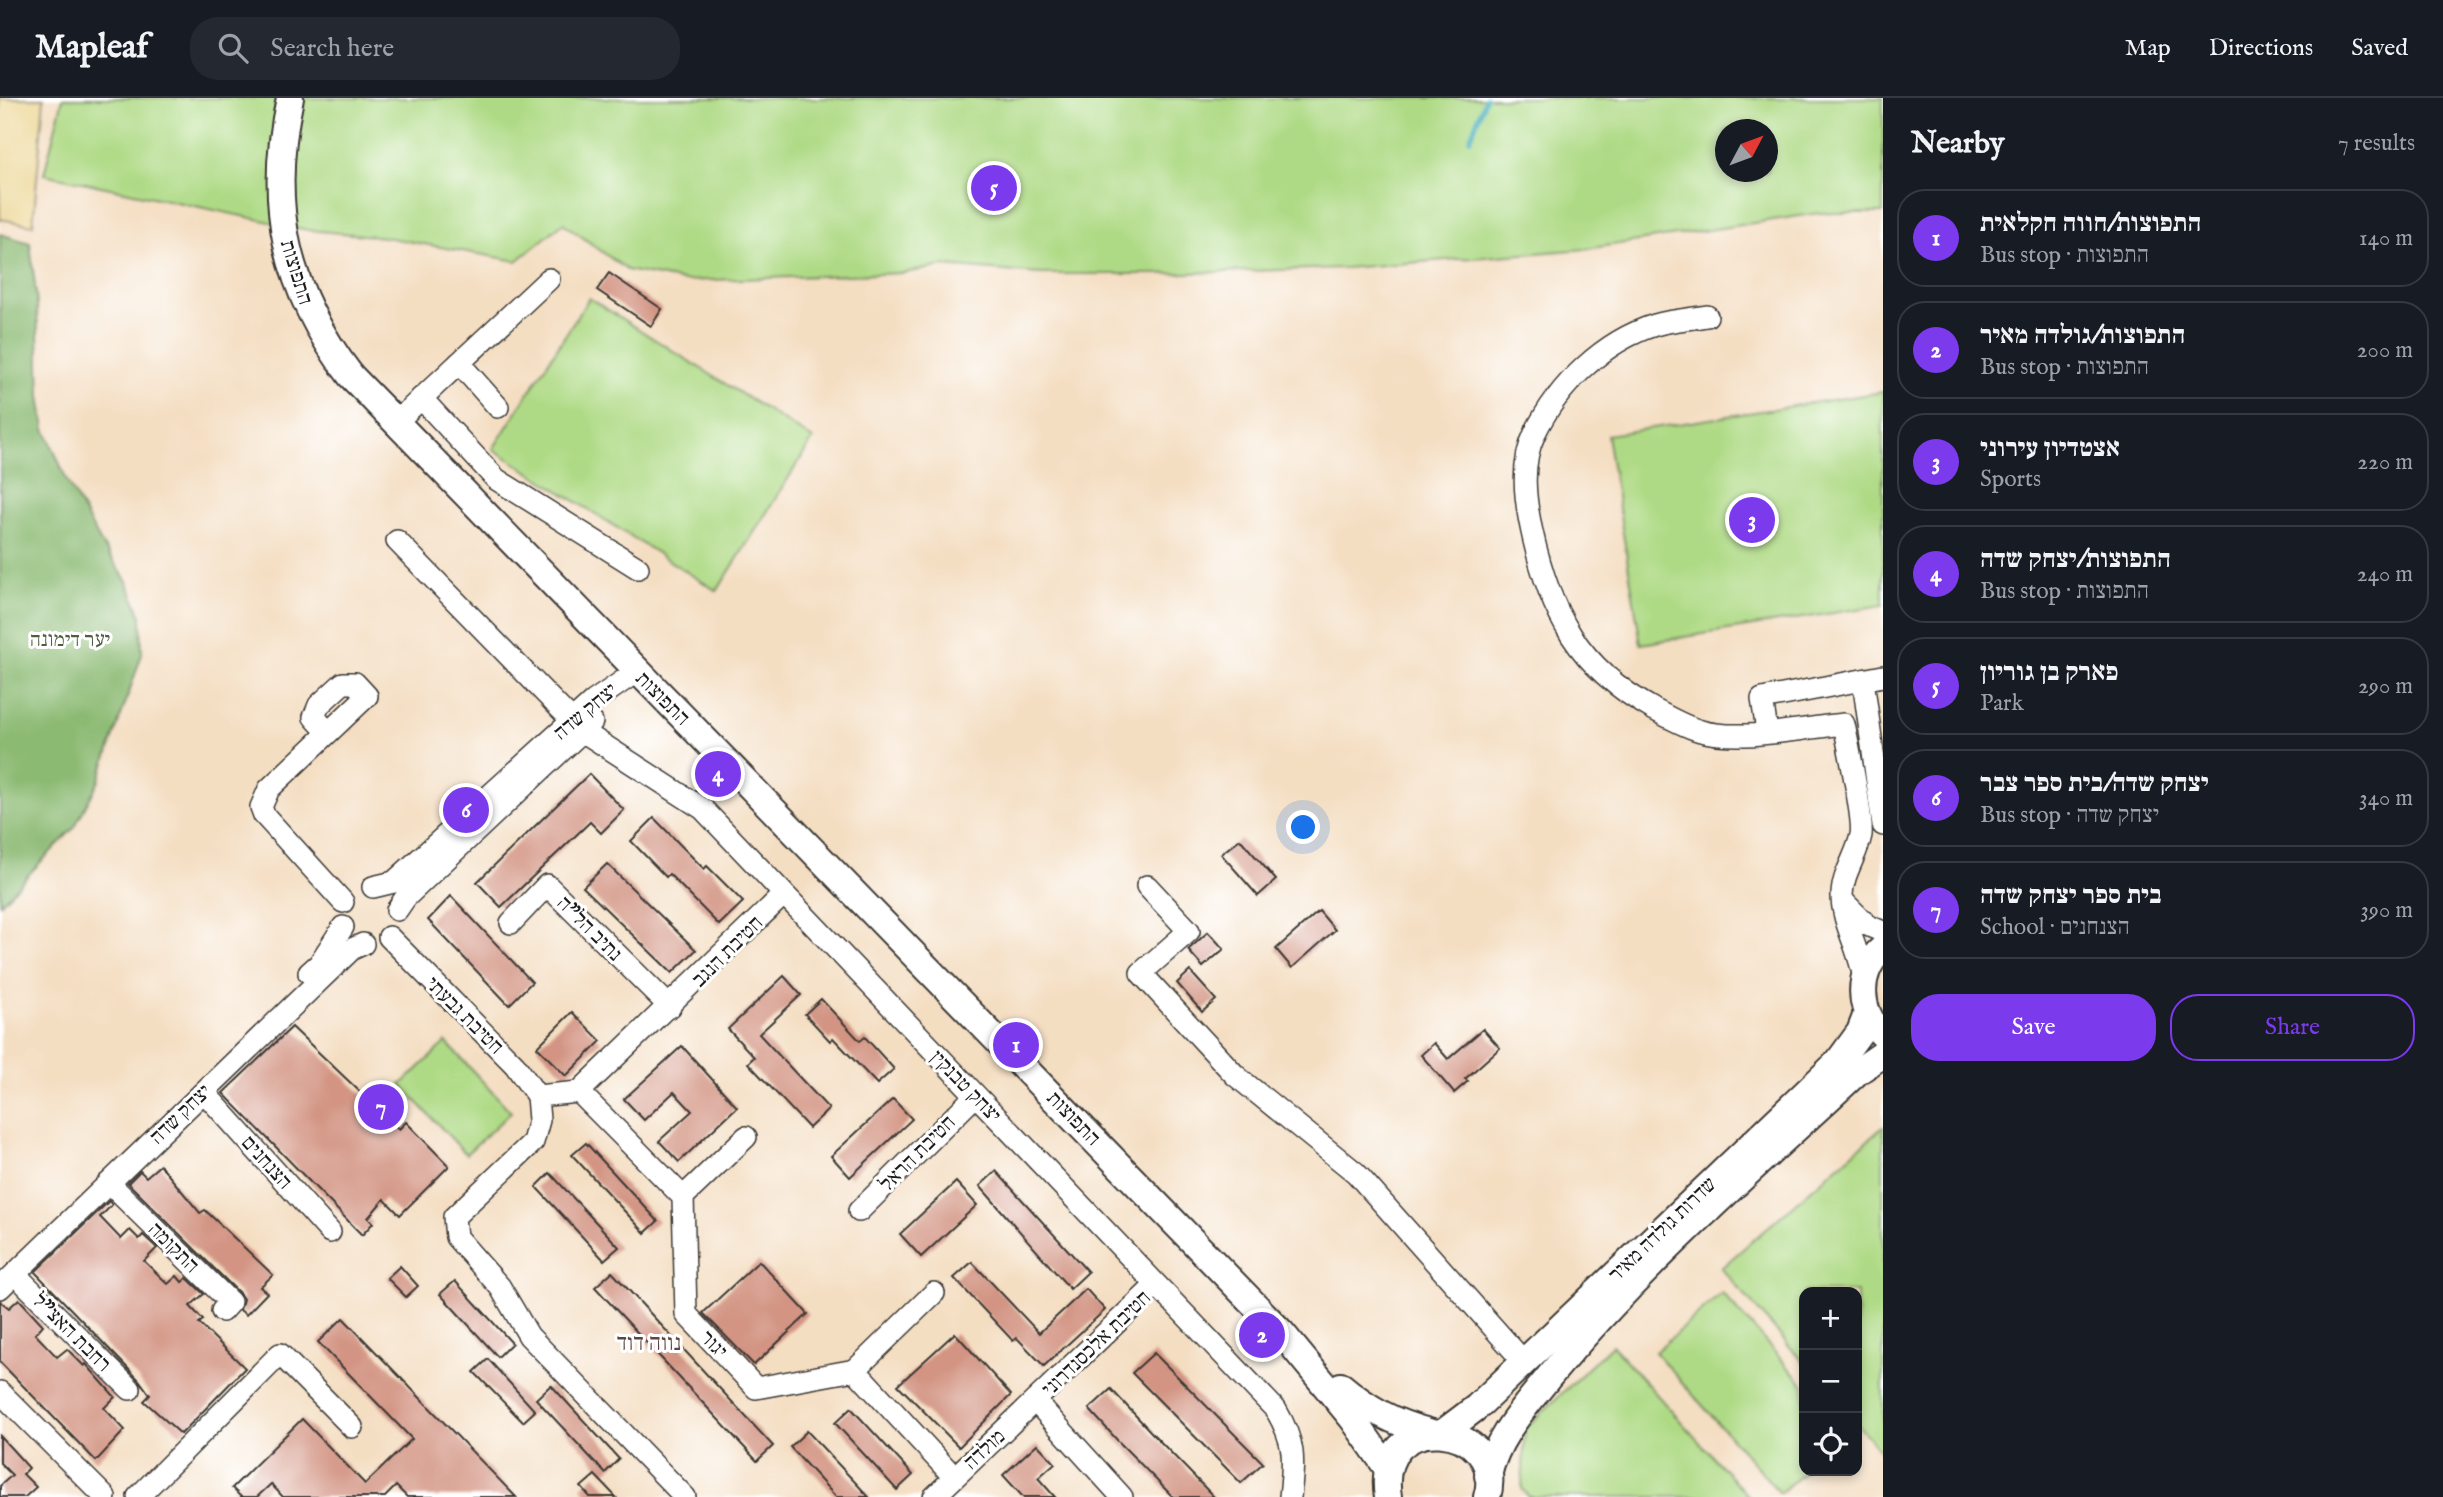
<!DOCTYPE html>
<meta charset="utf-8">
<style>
:root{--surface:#171b24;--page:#242831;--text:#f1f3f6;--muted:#9ea1a6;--line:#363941;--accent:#7c3aed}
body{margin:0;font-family:"IM FELL English","Frank Ruhl Libre",serif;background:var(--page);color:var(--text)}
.controls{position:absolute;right:21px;bottom:21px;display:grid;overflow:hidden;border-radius:14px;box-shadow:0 4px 10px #0003}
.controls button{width:63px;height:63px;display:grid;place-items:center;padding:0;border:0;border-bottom:2px solid var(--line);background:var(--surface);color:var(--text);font:35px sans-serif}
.compass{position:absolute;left:1715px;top:21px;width:63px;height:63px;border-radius:50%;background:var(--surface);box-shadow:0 4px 10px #0003;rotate:49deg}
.you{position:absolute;left:1304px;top:730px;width:24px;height:24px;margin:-18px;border:5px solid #fff;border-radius:50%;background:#1a73e8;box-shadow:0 0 0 10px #1a73e833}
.badge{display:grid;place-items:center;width:46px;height:46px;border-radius:50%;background:var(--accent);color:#fff;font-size:23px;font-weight:700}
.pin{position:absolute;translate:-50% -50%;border:4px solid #fff;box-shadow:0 2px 7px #0006}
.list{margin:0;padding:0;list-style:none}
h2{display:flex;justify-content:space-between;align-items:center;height:91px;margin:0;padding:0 28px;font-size:30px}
h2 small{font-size:23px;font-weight:400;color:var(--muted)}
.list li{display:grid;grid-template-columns:46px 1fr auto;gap:21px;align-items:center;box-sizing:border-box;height:98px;margin:0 14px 14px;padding:0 14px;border:2px solid var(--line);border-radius:28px}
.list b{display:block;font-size:26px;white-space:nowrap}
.list p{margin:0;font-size:23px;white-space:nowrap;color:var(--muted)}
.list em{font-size:23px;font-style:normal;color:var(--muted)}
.actions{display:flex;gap:14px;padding:21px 28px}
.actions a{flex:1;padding:16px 0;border:2px solid var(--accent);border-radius:28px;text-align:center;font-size:24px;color:var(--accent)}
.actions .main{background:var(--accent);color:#fff}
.icon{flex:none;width:38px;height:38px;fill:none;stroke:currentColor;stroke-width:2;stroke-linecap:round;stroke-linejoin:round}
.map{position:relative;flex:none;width:1883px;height:1399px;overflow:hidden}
header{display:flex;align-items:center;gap:42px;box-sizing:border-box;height:98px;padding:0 35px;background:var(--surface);border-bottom:2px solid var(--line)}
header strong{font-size:33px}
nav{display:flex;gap:38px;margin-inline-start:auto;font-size:24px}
.search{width:490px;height:63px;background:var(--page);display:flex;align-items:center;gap:18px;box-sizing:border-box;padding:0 24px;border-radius:28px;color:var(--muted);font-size:26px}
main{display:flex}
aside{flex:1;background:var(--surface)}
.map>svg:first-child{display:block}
</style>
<header>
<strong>Mapleaf</strong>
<div class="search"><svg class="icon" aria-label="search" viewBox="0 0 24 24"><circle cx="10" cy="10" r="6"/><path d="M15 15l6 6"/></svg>Search here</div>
<nav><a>Map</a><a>Directions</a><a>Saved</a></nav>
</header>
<main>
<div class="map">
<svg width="1883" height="1399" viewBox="0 0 1883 1399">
<rect width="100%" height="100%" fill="#fff"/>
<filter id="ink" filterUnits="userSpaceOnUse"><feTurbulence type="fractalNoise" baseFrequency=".0143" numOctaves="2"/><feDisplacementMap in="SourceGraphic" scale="14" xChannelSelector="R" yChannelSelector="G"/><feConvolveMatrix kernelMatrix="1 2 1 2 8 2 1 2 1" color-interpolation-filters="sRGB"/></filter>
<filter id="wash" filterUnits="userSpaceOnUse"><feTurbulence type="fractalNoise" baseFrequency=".00686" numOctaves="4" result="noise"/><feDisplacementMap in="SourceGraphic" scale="28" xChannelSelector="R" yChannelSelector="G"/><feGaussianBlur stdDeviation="1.57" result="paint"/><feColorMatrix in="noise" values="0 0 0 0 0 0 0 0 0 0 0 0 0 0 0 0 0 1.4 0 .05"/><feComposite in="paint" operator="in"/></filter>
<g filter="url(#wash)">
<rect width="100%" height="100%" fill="#f4dec2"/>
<g fill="#afda85" stroke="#667b50" stroke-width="2" fill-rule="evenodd">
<path d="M 63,0 L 1883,0 L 1883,115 L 1819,115 L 1586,151 L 1345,170 L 1155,176 L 1039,176 L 944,168 L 904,175 L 684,183 L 627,172 L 563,125 L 517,163 L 385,139 L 308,132 L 44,76 ZM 1726,32 L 1768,32 L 1768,74 L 1726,74 Z"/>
<path d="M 589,200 L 813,341 L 717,493 L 493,351 Z"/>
<path d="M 1883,294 L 1883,507 L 1641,546 L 1607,337 Z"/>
<path d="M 446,944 L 511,1014 L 466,1056 L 401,987 Z"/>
<path d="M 1883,1029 L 1883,1356 L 1857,1326 L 1857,1194 L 1804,1194 L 1804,1265 L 1721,1170 Z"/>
<path d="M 1722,1195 L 1804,1287 L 1805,1373 L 1780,1395 L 1655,1254 Z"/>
<path d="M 1612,1247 L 1749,1399 L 1529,1399 L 1522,1391 L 1525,1331 Z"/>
</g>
<path fill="#8bba72" stroke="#546b47" stroke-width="2" d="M 0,136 L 30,145 L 37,205 L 40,297 L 45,331 L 67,383 L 100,443 L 128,485 L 141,518 L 142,556 L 98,685 L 74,730 L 0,806 Z"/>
<path fill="#eeda9e" stroke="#857b5d" stroke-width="2" d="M 0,0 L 44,0 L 33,127 L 0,121 Z"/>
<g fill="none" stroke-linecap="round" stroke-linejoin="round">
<path stroke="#3eacbc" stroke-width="5" d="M 1470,41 L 1486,0"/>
</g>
<g id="blocks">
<g fill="#d39483">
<path d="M 609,175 L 662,211 L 651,228 L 597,192 Z"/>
<path d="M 589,676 L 624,712 L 601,735 L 590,724 L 501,809 L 477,784 Z"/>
<path d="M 654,720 L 704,771 L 707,768 L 743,804 L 719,827 L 669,776 L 666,779 L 631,743 Z"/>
<path d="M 1240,741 L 1276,782 L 1258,798 L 1221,756 Z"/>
<path d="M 607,766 L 696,852 L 672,875 L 583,789 Z"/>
<path d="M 451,798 L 532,884 L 509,907 L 428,822 Z"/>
<path d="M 1319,813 L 1335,832 L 1292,870 L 1276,851 Z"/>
<path d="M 1208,834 L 1224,851 L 1203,869 L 1188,852 Z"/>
<path d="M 1190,873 L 1216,902 L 1202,914 L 1177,885 Z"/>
<path d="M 784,878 L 801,897 L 759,936 L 829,1011 L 809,1030 L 748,965 L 754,959 L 728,931 Z"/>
<path d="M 821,901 L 860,943 L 865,939 L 894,971 L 877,986 L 833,940 L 830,943 L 805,916 Z"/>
<path d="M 572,914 L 601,943 L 566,978 L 537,949 Z"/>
<path d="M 292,929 L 399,1031 L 406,1024 L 449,1068 L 400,1117 L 384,1101 L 368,1120 L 373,1125 L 362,1137 L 223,995 Z"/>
<path d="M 1483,931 L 1500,950 L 1465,981 L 1468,983 L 1454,995 L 1421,957 L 1434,945 L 1448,961 Z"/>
<path d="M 682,948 L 737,1009 L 679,1064 L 659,1043 L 692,1013 L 674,994 L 644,1022 L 624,1001 Z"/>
<path d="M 893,1001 L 912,1021 L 850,1079 L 831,1058 Z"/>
<path d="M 586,1045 L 658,1123 L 645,1135 L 572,1057 Z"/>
<path d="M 160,1067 L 200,1115 L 205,1112 L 273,1177 L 260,1189 L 267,1195 L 246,1217 L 240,1212 L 243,1201 L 239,1195 L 128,1085 L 140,1073 L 146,1079 Z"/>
<path d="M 996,1073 L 1088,1174 L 1070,1191 L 980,1088 Z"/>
<path d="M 550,1075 L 619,1149 L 604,1162 L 536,1089 Z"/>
<path d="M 956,1084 L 977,1107 L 921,1159 L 900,1136 Z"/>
<path d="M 109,1103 L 112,1107 L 100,1119 L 121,1141 L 130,1132 L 139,1141 L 143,1137 L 157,1150 L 144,1163 L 168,1186 L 177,1178 L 182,1184 L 187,1180 L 204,1196 L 190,1208 L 203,1222 L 199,1225 L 245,1270 L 181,1336 L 144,1303 L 150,1297 L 139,1282 L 35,1174 Z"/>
<path d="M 759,1163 L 808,1216 L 754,1267 L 703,1215 Z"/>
<path d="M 972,1164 L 1039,1235 L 1086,1191 L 1105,1212 L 1044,1268 L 1017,1240 L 1013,1243 L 954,1180 Z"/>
<path d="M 400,1168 L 418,1188 L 406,1199 L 387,1180 Z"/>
<path d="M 612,1174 L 773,1348 L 757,1363 L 595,1189 Z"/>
<path d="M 455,1183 L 512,1245 L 498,1259 L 440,1196 Z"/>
<path d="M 19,1201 L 43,1227 L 35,1236 L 57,1259 L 67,1251 L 84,1268 L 86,1266 L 115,1299 L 104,1310 L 125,1332 L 96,1363 L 0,1264 L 0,1203 L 9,1210 Z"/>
<path d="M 343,1220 L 516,1399 L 407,1399 L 396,1388 L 385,1399 L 283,1399 L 271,1386 L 257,1399 L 241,1399 L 232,1390 L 302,1321 L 365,1386 L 412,1341 L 318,1244 Z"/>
<path d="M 955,1235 L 1011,1297 L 959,1349 L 898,1287 Z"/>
<path d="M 1154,1255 L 1263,1365 L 1241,1385 L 1132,1275 Z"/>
<path d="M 488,1261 L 535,1313 L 523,1324 L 474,1274 Z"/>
<path d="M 551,1287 L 619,1361 L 605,1375 L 536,1301 Z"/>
<path d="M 1111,1291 L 1151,1334 L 1214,1399 L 1173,1399 L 1118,1343 L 1089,1311 Z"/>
<path d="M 851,1310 L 913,1377 L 897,1392 L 835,1325 Z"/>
<path d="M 807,1333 L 869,1399 L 836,1399 L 790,1349 Z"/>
<path d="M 0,1338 L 29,1370 L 23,1376 L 36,1389 L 25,1399 L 0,1399 L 0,1388 L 12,1377 L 0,1365 Z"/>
<path d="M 1037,1346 L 1055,1365 L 1038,1380 L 1055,1399 L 1023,1399 L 1003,1377 Z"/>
<path d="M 595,1377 L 616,1399 L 590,1399 L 581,1389 Z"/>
</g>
</g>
</g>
<g filter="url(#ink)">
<use href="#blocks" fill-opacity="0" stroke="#3c3935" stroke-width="2"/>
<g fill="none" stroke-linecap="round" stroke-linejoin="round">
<g stroke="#3c3935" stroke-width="24">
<g id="minor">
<path d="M 1707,218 C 1690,221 1671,222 1655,227 C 1604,243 1558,287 1535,335 C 1520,366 1525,402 1532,434 C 1550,515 1578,569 1653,611 C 1668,619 1685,629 1701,633 C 1741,644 1803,630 1844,626 C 1848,646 1864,723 1861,737 C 1857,758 1842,776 1842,798 C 1842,824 1860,853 1864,881"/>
<path d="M 459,265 L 498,309"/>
<path d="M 421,300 L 496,381 L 638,470"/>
<path d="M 395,325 L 549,181"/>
<path d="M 397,443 L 582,633 L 703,711 L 1276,1312 C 1296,1346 1294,1361 1290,1399"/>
<path d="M 1863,582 L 1883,727"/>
<path d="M 1767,633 L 1762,601 L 1883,578"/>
<path d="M 328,634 L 314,619 L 319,607 L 343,585 L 355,585 L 367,598 L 269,691 L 261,709 L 264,717 L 343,804"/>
<path d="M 1147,788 L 1189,833 L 1141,875 L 1235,977 L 1356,1075 L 1523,1263"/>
<path d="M 373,789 L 394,784 L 594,603 L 636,574"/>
<path d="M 1845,805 L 1867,827 L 1883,834"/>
<path d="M 397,812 L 406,799 L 592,624"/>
<path d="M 511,825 L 547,787 L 670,909"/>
<path d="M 389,839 L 515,967 L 537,998"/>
<path d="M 309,875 L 319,866 L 343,829"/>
<path d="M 204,994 L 330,1134"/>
<path d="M 579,994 L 683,1099 L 686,1216 L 756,1290 L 855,1272 L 954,1379"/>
<path d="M 109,1085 L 230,1204 L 222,1213"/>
<path d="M 683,1099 L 746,1039"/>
<path d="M 859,1113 L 975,998"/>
<path d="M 15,1176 L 130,1291"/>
<path d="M 0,1190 L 352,851 L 363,846"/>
<path d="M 855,1272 L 934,1195"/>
<path d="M 0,1294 L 105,1399"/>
<path d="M 1035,1303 L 1122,1399"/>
<path d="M 138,1399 L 280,1256 L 352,1329"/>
<path d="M 685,1399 L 529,1238 L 500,1189 L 456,1139 L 454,1119 L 533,1044 L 539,1022 L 537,998 L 579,994 L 783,797"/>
<path d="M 934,1399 L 1156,1187"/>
</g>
</g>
<g stroke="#3c3935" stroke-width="30">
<g id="major">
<path d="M 290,0 C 267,107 285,192 351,278 L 1282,1235 L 1353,1321 L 1388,1371"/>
<path d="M 1883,850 C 1856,874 1857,913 1883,937"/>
<path d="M 1341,1288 C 1368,1311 1394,1325 1429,1334"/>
<path d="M 1444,1334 L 1477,1309 L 1838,964 L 1860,934 L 1867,916"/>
<path d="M 1488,1378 C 1496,1340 1524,1310 1548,1280 C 1640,1168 1751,1073 1857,974 L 1883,956"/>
<path d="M 1388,1399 C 1373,1306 1509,1323 1487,1399"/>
</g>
</g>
<use href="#minor" stroke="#fff" stroke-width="21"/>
<use href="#major" stroke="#fff" stroke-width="26"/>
</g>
</g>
<g text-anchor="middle" stroke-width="6" stroke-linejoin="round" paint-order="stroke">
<g font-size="21" fill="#1c1c1c" stroke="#fff">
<text transform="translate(297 174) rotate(73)" y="7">התפוצות</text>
<text transform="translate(663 600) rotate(45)" y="7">התפוצות</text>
<text transform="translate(585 613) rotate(-40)" y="7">יצחק שדה</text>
<text transform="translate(590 830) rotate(45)" y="7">נתיב הל"ה</text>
<text transform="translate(727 853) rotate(-45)" y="7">חטיבת הנגב</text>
<text transform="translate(465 917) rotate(45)" y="7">חטיבת גבעתי</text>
<text transform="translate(966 988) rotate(46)" y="7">יצחק טבנקין</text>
<text transform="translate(180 1016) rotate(-44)" y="7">יצחק שדה</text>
<text transform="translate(1074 1020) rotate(46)" y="7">התפוצות</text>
<text transform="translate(917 1055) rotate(-45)" y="7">חטיבת הראל</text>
<text transform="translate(267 1064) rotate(48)" y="7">הצנחנים</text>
<text transform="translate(1662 1131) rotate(-44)" y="7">שדרות גולדה מאיר</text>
<text transform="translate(174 1149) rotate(45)" y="7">התקומה</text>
<text transform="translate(72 1234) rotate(45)" y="7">רחבת האצ"ל</text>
<text transform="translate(1096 1245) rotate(-44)" y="7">חטיבת אלכסנדרוני</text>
<text transform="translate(714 1246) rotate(46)" y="7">יגור</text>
<text transform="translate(984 1351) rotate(-43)" y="7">מולדה</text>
</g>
<g font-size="21" fill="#4f5e41" stroke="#fff">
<text x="70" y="548">יער דימונה</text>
</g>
<g font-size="23" fill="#5c4640" stroke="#fff">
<text x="649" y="1252">נווה דוד</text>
</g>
</g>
</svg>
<div class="controls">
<button>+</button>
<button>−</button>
<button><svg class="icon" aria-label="locate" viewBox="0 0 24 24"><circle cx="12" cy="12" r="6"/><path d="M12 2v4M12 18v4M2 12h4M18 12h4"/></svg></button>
</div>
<svg class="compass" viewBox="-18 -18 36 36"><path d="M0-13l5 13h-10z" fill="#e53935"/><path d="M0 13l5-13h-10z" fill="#9ea1a6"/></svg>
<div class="you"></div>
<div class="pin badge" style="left:1016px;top:947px">1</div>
<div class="pin badge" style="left:1262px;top:1237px">2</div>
<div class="pin badge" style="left:1752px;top:422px">3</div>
<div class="pin badge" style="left:718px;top:676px">4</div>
<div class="pin badge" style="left:994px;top:90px">5</div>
<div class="pin badge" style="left:466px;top:712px">6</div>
<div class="pin badge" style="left:381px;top:1009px">7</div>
</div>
<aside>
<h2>Nearby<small>7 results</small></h2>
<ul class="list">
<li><span class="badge">1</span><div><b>התפוצות/חווה חקלאית</b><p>Bus stop · התפוצות</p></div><em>140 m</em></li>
<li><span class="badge">2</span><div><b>התפוצות/גולדה מאיר</b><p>Bus stop · התפוצות</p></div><em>200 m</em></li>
<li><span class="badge">3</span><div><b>אצטדיון עירוני</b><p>Sports</p></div><em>220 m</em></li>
<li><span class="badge">4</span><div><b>התפוצות/יצחק שדה</b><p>Bus stop · התפוצות</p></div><em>240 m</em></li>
<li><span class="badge">5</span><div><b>פארק בן גוריון</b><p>Park</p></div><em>290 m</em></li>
<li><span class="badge">6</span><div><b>יצחק שדה/בית ספר צבר</b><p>Bus stop · יצחק שדה</p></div><em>340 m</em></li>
<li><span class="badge">7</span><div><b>בית ספר יצחק שדה</b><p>School · הצנחנים</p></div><em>390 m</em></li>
</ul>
<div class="actions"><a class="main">Save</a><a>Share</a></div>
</aside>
</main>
